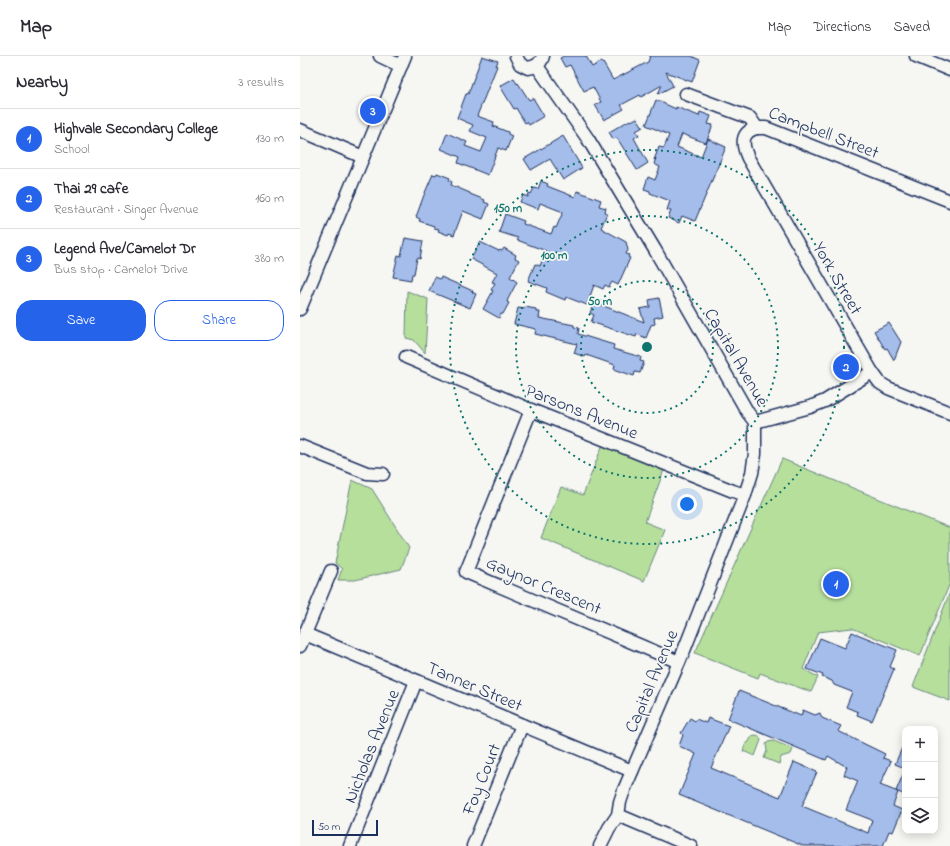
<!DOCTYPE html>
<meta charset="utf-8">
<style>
:root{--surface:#fff;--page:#f7f7f7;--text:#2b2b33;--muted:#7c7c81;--line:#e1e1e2;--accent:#2563eb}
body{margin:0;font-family:"Indie Flower",sans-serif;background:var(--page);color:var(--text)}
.controls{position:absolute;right:12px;bottom:12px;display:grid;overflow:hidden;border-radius:8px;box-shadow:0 2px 10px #0003}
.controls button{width:36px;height:36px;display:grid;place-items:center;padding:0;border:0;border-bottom:1px solid var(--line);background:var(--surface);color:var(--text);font:20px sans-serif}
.scale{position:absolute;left:12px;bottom:10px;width:66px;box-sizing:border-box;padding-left:4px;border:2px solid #1b2f5e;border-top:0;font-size:11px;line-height:14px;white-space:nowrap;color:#1b2f5e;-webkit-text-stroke:3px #f6f6f2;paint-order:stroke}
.you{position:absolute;left:387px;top:448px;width:14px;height:14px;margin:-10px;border:3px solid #fff;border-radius:50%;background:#1a73e8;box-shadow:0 0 0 6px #1a73e833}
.badge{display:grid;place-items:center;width:26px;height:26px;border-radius:50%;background:var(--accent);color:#fff;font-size:13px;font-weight:700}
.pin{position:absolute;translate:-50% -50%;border:2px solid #fff;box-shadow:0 1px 4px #0006}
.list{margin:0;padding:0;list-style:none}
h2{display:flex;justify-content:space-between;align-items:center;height:52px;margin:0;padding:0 16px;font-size:17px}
h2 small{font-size:13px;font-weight:400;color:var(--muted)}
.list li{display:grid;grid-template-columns:26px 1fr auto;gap:12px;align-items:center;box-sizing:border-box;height:60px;padding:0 16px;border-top:1px solid var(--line)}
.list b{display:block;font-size:15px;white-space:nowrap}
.list p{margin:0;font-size:13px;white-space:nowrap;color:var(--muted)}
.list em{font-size:13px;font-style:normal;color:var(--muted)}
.actions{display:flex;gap:8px;padding:12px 16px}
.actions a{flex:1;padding:9px 0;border:1px solid var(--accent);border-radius:16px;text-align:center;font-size:14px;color:var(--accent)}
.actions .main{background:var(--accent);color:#fff}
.icon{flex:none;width:22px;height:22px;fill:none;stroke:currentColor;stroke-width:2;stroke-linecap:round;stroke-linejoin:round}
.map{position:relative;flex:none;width:650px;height:790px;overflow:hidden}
header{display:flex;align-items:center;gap:24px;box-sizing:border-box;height:56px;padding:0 20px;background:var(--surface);border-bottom:1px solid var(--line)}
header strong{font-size:19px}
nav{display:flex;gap:22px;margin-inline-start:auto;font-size:14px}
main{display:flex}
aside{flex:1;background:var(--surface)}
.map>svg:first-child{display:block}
</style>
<header>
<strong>Map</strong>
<nav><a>Map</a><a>Directions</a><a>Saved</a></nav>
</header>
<main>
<aside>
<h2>Nearby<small>3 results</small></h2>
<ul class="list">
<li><span class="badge">1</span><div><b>Highvale Secondary College</b><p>School</p></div><em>130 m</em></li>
<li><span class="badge">2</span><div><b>Thai 29 cafe</b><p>Restaurant · Singer Avenue</p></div><em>160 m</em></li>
<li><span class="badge">3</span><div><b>Legend Ave/Camelot Dr</b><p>Bus stop · Camelot Drive</p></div><em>380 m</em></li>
</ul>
<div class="actions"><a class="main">Save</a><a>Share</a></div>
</aside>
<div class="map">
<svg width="650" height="790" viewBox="0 0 650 790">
<rect width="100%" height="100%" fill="#f6f6f2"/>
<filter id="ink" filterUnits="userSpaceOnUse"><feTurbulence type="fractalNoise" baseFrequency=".025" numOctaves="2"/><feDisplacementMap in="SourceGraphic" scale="8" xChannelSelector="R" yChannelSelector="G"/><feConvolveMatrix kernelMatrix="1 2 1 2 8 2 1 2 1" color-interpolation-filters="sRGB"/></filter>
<g filter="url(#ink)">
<g fill="#b6df9c" stroke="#68877d">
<path d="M 107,235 L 128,243 L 125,297 L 114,284 L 106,282 Z"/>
<path d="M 303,388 L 364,414 L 345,466 L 365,474 L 344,525 L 241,482 L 261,431 L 283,439 Z"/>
<path d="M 482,403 L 650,472 L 650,527 L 620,600 L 552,572 L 518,576 L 503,613 L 518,621 L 511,636 L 460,617 L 458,622 L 395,597 Z"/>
<path d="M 52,424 L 72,433 L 109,492 L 101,513 L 55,524 L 38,524 L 42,513 L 35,507 Z"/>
<path d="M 650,536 L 650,645 L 613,631 Z"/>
<path d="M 455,679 L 459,680 L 461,684 L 455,700 L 443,695 L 446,687 L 448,687 L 452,680 Z"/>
<path d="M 474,685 L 493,693 L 491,698 L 481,701 L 479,708 L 464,702 L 467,695 L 466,688 L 468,686 Z"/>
</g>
<g fill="#a5bdea" stroke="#1b2f5e">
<path d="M 182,0 L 198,5 L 196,10 L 197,10 L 177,60 L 194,66 L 193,70 L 208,76 L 208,78 L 212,80 L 206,95 L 198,92 L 188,119 L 158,107 L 160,101 L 141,93 L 147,77 L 167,86 L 165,90 L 181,96 L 187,82 L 170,75 L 173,69 L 157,62 L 166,38 L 168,38 Z"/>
<path d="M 264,0 L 286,0 L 292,11 L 302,5 L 313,24 L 348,6 L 350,0 L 391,0 L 400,4 L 392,26 L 366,16 L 373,30 L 358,38 L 362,29 L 341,41 L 340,39 L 321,49 L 324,53 L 304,64 L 295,49 L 301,46 L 293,31 L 284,35 L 270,9 L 265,11 L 260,2 Z"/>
<path d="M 214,22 L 217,28 L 218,27 L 229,44 L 233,42 L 244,60 L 229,69 L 227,66 L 225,67 L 216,52 L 214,53 L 200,30 Z"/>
<path d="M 356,44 L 376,53 L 376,51 L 399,60 L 400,56 L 411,60 L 408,68 L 413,69 L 406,87 L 382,78 L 377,91 L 401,101 L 408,83 L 426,91 L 395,165 L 382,160 L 379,167 L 368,162 L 371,155 L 367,154 L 370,145 L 350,137 L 350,135 L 344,133 L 348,121 L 355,124 L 360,111 L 354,108 L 356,102 L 354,104 L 359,91 L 364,92 L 369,79 L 346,69 Z"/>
<path d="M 337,62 L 343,71 L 336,75 L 339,79 L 334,82 L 348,107 L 337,114 L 317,82 L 313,83 L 309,76 L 330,64 L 331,65 Z"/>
<path d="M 263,80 L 282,112 L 263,124 L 250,103 L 231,114 L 224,103 Z"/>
<path d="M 137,117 L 150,122 L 149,124 L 152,126 L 151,129 L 170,137 L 170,138 L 185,144 L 184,146 L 189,148 L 183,163 L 163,155 L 154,179 L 149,177 L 148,179 L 138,175 L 139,173 L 134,172 L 134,170 L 119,165 L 120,163 L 116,161 L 124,139 L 133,118 L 136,119 Z"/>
<path d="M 241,125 L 248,128 L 247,130 L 275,141 L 277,135 L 301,144 L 299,150 L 306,152 L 305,156 L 307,157 L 301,172 L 326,186 L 328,194 L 326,198 L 329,199 L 328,201 L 330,202 L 318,229 L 312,226 L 309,231 L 305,229 L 303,233 L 294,229 L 287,249 L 266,241 L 265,244 L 246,236 L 247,232 L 228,225 L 235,208 L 240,210 L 246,195 L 217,184 L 218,182 L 199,176 L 205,158 L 224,165 L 223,168 L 251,178 L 254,171 L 256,172 L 263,156 L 240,147 L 238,153 L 220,146 L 223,139 L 228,141 L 229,137 L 231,138 L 234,132 L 238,133 Z"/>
<path d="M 105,182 L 123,185 L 120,203 L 117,202 L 114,218 L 112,218 L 111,224 L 93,221 L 98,199 L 101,200 Z"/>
<path d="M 180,186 L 199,195 L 200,194 L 202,195 L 204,192 L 216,199 L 215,202 L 219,204 L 210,221 L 217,226 L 208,243 L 207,246 L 209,247 L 203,258 L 201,258 L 199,262 L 183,253 L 193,235 L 191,234 L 195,227 L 192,226 L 197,217 L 171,203 Z"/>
<path d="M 135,221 L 140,223 L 141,221 L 173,235 L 172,236 L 176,238 L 170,252 L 129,235 Z"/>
<path d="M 359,242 L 363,260 L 354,262 L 355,268 L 351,269 L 346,282 L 337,278 L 336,281 L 291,266 L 294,259 L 290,257 L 294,246 L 344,266 L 340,253 L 350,251 L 349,244 Z"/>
<path d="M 225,251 L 236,253 L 236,256 L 240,256 L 239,262 L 274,269 L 274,271 L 279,272 L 278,278 L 314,289 L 313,293 L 341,301 L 340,305 L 344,306 L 340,317 L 335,316 L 334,320 L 314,313 L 315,309 L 286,299 L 285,301 L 274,297 L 277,288 L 235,278 L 236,273 L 214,268 L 218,252 L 224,253 Z"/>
<path d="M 589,267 L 601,286 L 594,304 L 587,292 L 585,293 L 574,275 Z"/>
<path d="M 552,576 L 597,594 L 590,611 L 594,613 L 572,665 L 557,659 L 558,656 L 546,651 L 552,636 L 534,629 L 532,625 L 522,621 L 523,619 L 507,613 L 520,582 L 545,592 Z"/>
<path d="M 439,635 L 501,660 L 503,654 L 515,659 L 520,657 L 522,662 L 541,670 L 538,675 L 585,698 L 583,702 L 591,705 L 580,729 L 598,736 L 593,750 L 602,754 L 593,776 L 589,775 L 583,790 L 503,790 L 379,739 L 396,698 L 379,690 L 383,679 L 381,677 L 390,662 L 395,665 L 396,663 L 406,667 L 408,662 L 429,670 L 411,712 L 480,741 L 494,706 L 517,716 L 502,750 L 568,777 L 572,764 L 546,754 L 558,725 L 544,719 L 547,711 L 528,700 L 526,704 L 428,663 Z"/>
<path d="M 605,685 L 605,712 L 595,708 Z"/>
<path d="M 605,714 L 605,739 L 596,735 Z"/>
</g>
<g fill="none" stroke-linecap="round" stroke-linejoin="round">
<g stroke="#1b2f5e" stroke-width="15">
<g id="minor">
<path d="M 80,0 L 101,10"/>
<path d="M 216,0 L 220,8 L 228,12 C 235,11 241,8 243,0"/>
<path d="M 616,0 L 650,14"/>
<path d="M 237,10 L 288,83 L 355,194 L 448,357 L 455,366 L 455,398 L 452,417 L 445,439 L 383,597 L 324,734 L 320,746 L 318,759 L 309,772 L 300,790"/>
<path d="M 386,38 L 450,62 L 457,72 L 466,72 L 650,145"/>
<path d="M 457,72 C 440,76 442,89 448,102 L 572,316 L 580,327 L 588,332 L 650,357"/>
<path d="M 0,74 L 63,101"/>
<path d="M 0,253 L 105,0"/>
<path d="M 106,301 L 231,354 L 433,435 L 445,439"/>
<path d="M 231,354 L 166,516 L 379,606"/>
<path d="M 455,366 L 510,351 L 525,345 L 572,316"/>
<path d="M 0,390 L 67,417 L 83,418"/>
<path d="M 5,578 L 332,715"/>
<path d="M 0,590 L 31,515"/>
<path d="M 318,759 L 391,790"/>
<path d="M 50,790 L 116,625"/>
<path d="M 173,790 L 222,669"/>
</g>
</g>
<use href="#minor" stroke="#f6f6f2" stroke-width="12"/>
</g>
</g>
<g fill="none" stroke="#0f766e" stroke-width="2" stroke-dasharray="2 4">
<circle cx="347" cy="291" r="66"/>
<circle cx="347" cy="291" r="131"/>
<circle cx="347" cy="291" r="197"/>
</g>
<g text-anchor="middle" stroke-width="3.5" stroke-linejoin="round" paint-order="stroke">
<g font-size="18" fill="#1b2f5e" stroke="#f6f6f2">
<text transform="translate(524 76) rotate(21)" y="6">Campbell Street</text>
<text transform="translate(538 222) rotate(60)" y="6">York Street</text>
<text transform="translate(437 301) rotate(60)" y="6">Capital Avenue</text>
<text transform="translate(282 355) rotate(22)" y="6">Parsons Avenue</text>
<text transform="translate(244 529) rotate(23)" y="6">Gaynor Crescent</text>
<text transform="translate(351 625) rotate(-67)" y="6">Capital Avenue</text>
<text transform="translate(175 630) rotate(23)" y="6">Tanner Street</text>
<text transform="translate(71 690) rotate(-68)" y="6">Nicholas Avenue</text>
<text transform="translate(181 723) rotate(-68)" y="6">Foy Court</text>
</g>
</g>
<circle cx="347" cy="291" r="6" fill="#0f766e" stroke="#f6f6f2" stroke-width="2"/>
<g font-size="12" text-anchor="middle" font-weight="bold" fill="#0f766e" stroke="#f6f6f2" stroke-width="3.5" stroke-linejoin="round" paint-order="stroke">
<text x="208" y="156">150 m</text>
<text x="254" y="203">100 m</text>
<text x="300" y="249">50 m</text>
</g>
</svg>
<div class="controls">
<button>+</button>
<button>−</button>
<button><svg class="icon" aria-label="layers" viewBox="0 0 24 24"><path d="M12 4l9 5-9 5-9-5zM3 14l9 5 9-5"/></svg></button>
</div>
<div class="scale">50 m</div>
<div class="you"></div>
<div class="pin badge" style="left:536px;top:528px">1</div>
<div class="pin badge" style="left:546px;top:311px">2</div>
<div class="pin badge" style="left:73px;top:55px">3</div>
</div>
</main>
